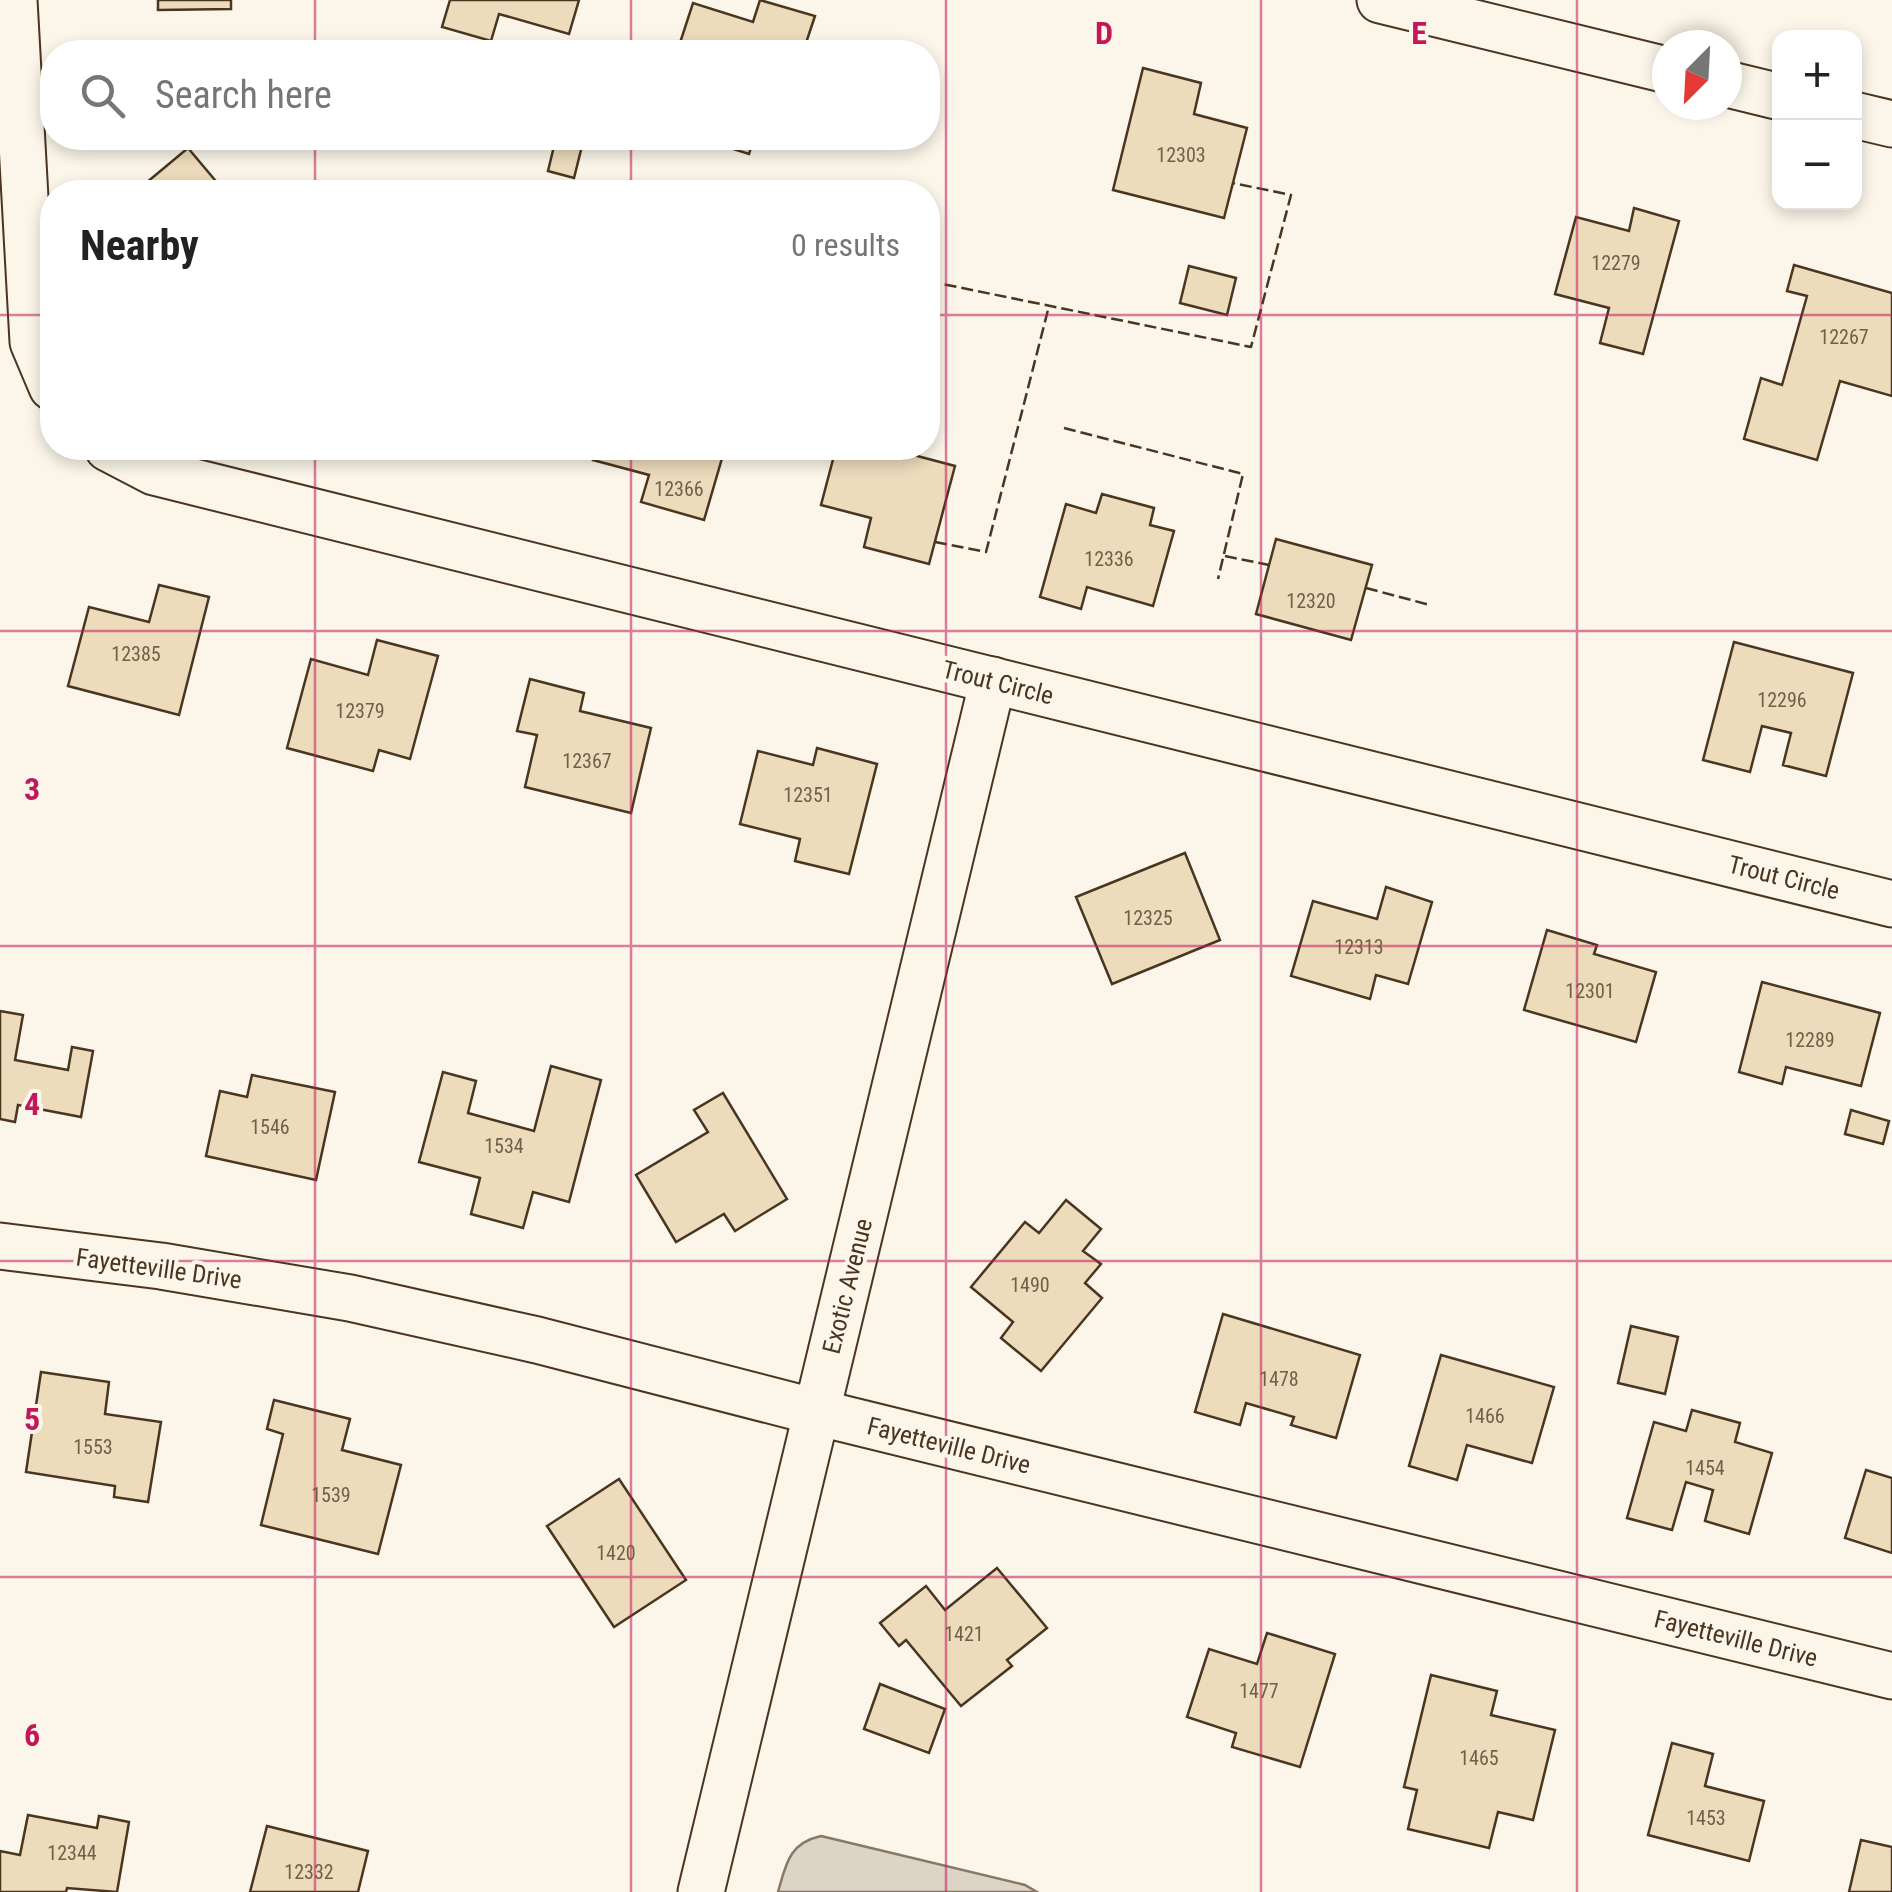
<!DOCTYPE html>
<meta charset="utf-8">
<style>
:root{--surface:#fff;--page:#f2f2f2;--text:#222;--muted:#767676;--line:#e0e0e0}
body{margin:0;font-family:"Roboto Condensed",sans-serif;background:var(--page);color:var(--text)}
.controls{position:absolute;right:30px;top:30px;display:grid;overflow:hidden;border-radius:20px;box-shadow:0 5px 15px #0003}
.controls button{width:90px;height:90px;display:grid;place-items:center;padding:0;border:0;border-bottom:2px solid var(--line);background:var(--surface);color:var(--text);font:50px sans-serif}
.compass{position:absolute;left:1652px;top:30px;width:90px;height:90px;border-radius:50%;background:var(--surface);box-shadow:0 5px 15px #0003;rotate:204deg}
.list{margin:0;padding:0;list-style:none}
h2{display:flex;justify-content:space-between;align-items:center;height:130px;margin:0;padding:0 40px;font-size:42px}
h2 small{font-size:32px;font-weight:400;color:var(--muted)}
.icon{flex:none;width:55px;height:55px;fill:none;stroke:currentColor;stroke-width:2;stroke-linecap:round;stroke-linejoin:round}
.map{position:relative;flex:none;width:1892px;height:1892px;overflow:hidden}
.search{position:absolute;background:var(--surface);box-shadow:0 5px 15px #0003;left:40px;top:40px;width:900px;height:110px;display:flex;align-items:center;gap:25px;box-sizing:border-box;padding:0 35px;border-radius:40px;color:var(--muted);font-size:38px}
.panel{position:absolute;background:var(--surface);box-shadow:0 5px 15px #0003;left:40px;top:180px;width:900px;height:280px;border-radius:40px}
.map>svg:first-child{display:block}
</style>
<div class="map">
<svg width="1892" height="1892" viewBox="0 0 1892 1892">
<rect width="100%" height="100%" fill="#fbf6e9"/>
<path fill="#dcd4c6" stroke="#887966" stroke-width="2.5" d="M 821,1836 L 1025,1885 L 1037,1892 L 778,1892 C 786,1864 789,1843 821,1836 Z"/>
<g fill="#ecdcbc" stroke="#4a3520" stroke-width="2.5">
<path d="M 158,0 L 231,0 L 231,9 L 158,10 Z"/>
<path d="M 450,0 L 579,0 L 569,34 L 499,14 L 491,41 L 442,27 Z"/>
<path d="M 760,0 L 815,16 L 803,52 L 677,52 L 693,3 L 753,22 Z"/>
<path d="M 1143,68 L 1201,83 L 1194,114 L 1247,128 L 1224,218 L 1113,190 Z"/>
<path d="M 556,138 L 584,138 L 574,178 L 548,171 Z"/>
<path d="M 716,138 L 754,138 L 749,154 L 714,143 Z"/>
<path d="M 188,148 L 225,192 L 143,192 L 140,188 Z"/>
<path d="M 1634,208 L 1679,221 L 1643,354 L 1600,343 L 1609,308 L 1555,294 L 1576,217 L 1629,231 Z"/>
<path d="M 1794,265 L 1892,293 L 1892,396 L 1840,381 L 1817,460 L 1744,439 L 1761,378 L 1782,385 L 1807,296 L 1787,291 Z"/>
<path d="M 1189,266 L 1236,278 L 1227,315 L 1180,303 Z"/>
<path d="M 596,448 L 725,448 L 704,520 L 641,502 L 649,475 L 593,460 Z"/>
<path d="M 836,448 L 887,448 L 955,466 L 929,564 L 864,547 L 871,518 L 821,505 Z"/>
<path d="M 1102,494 L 1154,508 L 1150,525 L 1174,531 L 1153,606 L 1087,587 L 1081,609 L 1040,597 L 1066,504 L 1096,513 Z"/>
<path d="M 1276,539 L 1372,565 L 1351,640 L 1256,614 Z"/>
<path d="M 159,585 L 209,597 L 179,715 L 68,686 L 89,607 L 149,622 Z"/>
<path d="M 377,640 L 438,656 L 410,759 L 379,750 L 373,771 L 287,748 L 311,659 L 368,675 Z"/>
<path d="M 1734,642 L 1853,673 L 1826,776 L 1783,765 L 1791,733 L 1762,726 L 1750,772 L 1703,760 Z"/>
<path d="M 530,679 L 584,693 L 580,711 L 651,728 L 631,813 L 525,787 L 537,735 L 517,731 Z"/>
<path d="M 817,748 L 877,764 L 849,874 L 795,861 L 800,839 L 740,824 L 758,751 L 813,765 Z"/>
<path d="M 1185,853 L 1220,940 L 1112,984 L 1076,897 Z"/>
<path d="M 1386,887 L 1432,902 L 1408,984 L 1376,975 L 1370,999 L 1291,976 L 1313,901 L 1377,919 Z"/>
<path d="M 1547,930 L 1597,945 L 1594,954 L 1656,972 L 1636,1042 L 1524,1010 Z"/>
<path d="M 1762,982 L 1880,1013 L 1861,1086 L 1786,1067 L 1782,1084 L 1739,1072 Z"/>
<path d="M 0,1011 L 23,1015 L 15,1060 L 68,1070 L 72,1047 L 93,1051 L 81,1117 L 18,1105 L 15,1122 L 0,1119 Z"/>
<path d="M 551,1066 L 601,1080 L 569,1202 L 533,1192 L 523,1228 L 471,1214 L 480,1178 L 419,1162 L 443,1072 L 476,1081 L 468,1113 L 534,1131 Z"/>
<path d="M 252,1075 L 335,1092 L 316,1180 L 206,1156 L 220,1091 L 247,1097 Z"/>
<path d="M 723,1093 L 787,1199 L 735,1231 L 724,1214 L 676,1242 L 636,1175 L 708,1132 L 694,1110 Z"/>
<path d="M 1851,1110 L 1889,1121 L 1883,1144 L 1845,1134 Z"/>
<path d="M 1066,1200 L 1101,1229 L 1083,1251 L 1101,1264 L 1085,1283 L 1102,1298 L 1041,1371 L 1001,1338 L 1013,1322 L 971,1287 L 1025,1222 L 1039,1233 Z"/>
<path d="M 1223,1314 L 1360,1355 L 1336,1438 L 1291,1425 L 1294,1417 L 1246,1403 L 1240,1425 L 1195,1412 Z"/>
<path d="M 1631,1326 L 1678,1337 L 1665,1394 L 1618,1383 Z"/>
<path d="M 1441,1355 L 1554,1387 L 1532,1463 L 1467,1445 L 1457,1480 L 1409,1466 Z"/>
<path d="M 41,1372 L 109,1382 L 105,1414 L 161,1422 L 148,1502 L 114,1497 L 115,1486 L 26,1472 Z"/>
<path d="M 274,1400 L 350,1419 L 342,1450 L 401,1465 L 378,1554 L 261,1525 L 283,1434 L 267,1429 Z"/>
<path d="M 1692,1410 L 1740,1423 L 1735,1442 L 1772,1453 L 1749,1534 L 1705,1521 L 1713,1490 L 1686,1482 L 1672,1530 L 1627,1518 L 1654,1422 L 1686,1431 Z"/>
<path d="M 1866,1470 L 1892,1478 L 1892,1553 L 1845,1538 Z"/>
<path d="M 619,1479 L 686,1580 L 614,1627 L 547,1526 Z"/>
<path d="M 997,1568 L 1047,1628 L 1007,1660 L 1012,1666 L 961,1706 L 906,1640 L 899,1646 L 880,1623 L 926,1586 L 945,1610 Z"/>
<path d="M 1267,1633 L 1335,1654 L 1300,1767 L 1232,1747 L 1236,1733 L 1187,1717 L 1209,1649 L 1257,1664 Z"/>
<path d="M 1431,1675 L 1497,1691 L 1491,1715 L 1555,1730 L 1533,1820 L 1498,1812 L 1489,1848 L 1408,1829 L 1417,1790 L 1404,1787 Z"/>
<path d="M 880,1684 L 945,1709 L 929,1753 L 864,1729 Z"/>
<path d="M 1672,1743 L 1713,1754 L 1705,1786 L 1764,1801 L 1749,1861 L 1648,1835 Z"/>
<path d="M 28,1815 L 97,1828 L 99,1816 L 129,1822 L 117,1892 L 67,1888 L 66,1892 L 0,1892 L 0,1851 L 20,1855 Z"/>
<path d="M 267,1826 L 368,1851 L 358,1892 L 250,1892 Z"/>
<path d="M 1861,1840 L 1892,1847 L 1892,1892 L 1849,1892 Z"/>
</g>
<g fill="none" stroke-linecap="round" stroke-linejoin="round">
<g stroke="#4a3520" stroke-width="49">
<g id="minor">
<path d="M 14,0 L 33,342 L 52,387"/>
<path d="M 1380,0 L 1667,70"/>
<path d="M 1727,84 L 1780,97"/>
<path d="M 1854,115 L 1892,124"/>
<path d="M 108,448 L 154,472 L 1892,904"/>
<path d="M 0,1246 L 161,1266 L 350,1298 L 537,1340 L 816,1412 L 1892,1676"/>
<path d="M 701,1892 L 993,680"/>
</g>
</g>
<use href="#minor" stroke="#fbf6e9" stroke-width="45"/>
<g stroke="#4a3520" stroke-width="2.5" stroke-dasharray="12 5" stroke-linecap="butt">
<path d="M 928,281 L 1251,347 L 1291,195 L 1233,183"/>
<path d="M 1064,428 L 1243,474 L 1218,579"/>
<path d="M 935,542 L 986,552 L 1049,306"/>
<path d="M 1225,556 L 1269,565"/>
<path d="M 1366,588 L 1430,605"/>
</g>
</g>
<path fill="none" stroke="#c2185b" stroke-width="2.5" stroke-opacity="0.55" d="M 315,0 L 315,52M 631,0 L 631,52M 946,0 L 946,1892M 1261,0 L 1261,1892M 1577,0 L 1577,1892M 315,138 L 315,192M 631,138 L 631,192M 0,315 L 52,315M 928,315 L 1892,315M 315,448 L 315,1892M 631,448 L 631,1892M 0,631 L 1892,631M 0,946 L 1892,946M 0,1261 L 1892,1261M 0,1577 L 1892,1577"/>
<g text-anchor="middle" stroke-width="8" stroke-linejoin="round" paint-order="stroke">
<g font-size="20" fill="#725f47">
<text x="1181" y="162">12303</text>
<text x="1616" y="270">12279</text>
<text x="1844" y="344">12267</text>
<text x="679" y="496">12366</text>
<text x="1109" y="566">12336</text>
<text x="1311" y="608">12320</text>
<text x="136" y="661">12385</text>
<text x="1782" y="707">12296</text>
<text x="360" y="718">12379</text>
<text x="587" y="768">12367</text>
<text x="808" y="802">12351</text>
<text x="1148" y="925">12325</text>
<text x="1359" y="954">12313</text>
<text x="1590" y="998">12301</text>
<text x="1810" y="1047">12289</text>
<text x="270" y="1134">1546</text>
<text x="504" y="1153">1534</text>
<text x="1030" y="1292">1490</text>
<text x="1279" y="1386">1478</text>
<text x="1485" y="1423">1466</text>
<text x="93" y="1454">1553</text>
<text x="1705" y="1475">1454</text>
<text x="331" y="1502">1539</text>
<text x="616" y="1560">1420</text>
<text x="964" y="1641">1421</text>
<text x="1259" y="1698">1477</text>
<text x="1479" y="1765">1465</text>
<text x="1706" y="1825">1453</text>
<text x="72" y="1860">12344</text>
<text x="309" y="1879">12332</text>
</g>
<g font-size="25" fill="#4a3520" stroke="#fbf6e9">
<text transform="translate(998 682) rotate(14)" y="9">Trout Circle</text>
<text transform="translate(1784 877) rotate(14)" y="9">Trout Circle</text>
<text transform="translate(159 1268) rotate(8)" y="9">Fayetteville Drive</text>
<text transform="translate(847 1286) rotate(-76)" y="9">Exotic Avenue</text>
<text transform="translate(949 1445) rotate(14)" y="9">Fayetteville Drive</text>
<text transform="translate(1736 1638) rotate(14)" y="9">Fayetteville Drive</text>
</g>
</g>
<g font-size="32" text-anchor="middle" font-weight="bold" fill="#c2185b" stroke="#fbf6e9" stroke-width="8" stroke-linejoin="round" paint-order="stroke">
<text x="1104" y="44">D</text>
<text x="1419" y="44">E</text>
<text x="32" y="800">3</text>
<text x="32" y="1115">4</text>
<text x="32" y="1430">5</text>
<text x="32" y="1746">6</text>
</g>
</svg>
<div class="controls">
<button>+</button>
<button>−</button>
</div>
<svg class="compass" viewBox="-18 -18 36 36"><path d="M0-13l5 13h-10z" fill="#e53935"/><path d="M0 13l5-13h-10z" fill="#767676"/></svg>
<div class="search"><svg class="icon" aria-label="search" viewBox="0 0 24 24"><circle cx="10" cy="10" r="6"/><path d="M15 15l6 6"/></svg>Search here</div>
<section class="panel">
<h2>Nearby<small>0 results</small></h2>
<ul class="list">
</ul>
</section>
</div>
